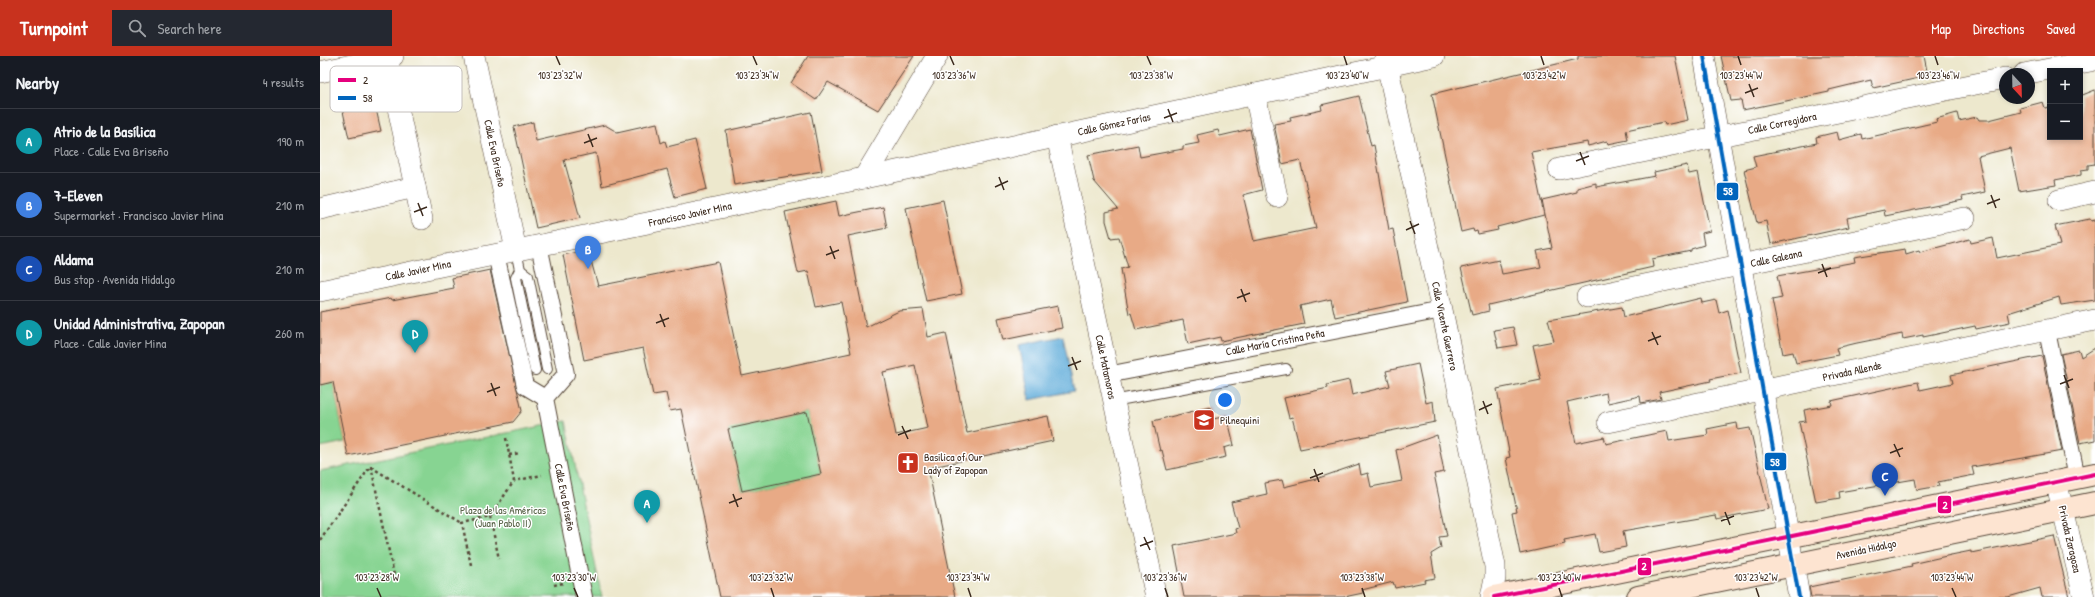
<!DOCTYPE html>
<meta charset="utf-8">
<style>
:root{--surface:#171b24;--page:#242831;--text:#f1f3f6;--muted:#9ea1a6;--line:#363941;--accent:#c8321e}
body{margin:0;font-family:"Patrick Hand",sans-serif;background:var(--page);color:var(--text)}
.controls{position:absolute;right:12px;top:12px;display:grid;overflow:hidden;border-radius:0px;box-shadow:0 2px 6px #0003}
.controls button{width:36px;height:36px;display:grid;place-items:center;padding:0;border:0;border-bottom:1px solid var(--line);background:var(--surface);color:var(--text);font:20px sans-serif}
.compass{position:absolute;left:1679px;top:12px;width:36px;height:36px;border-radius:50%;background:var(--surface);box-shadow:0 2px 6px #0003;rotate:158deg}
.you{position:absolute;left:905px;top:344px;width:14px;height:14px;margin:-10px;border:3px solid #fff;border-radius:50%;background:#1a73e8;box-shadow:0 0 0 6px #1a73e833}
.badge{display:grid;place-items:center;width:26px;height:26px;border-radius:50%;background:var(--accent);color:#fff;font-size:13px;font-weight:700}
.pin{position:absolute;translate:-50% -33px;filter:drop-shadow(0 1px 2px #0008)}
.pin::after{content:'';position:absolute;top:21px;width:14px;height:12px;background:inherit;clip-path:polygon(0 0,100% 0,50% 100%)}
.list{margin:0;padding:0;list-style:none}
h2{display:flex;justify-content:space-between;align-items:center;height:52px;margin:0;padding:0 16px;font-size:17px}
h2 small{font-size:13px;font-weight:400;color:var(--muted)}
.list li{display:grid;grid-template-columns:26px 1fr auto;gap:12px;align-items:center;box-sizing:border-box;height:64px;padding:0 16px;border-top:1px solid var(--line)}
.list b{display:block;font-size:15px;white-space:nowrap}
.list p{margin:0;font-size:13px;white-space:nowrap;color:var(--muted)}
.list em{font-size:13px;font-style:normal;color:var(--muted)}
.icon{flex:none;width:22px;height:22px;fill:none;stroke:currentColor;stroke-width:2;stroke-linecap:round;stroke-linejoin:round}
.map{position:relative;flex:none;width:1775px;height:541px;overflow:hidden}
header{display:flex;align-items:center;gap:24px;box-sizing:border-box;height:56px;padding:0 20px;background:var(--accent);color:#fff}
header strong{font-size:19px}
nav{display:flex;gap:22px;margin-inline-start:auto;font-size:14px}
.search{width:280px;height:36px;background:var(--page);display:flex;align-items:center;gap:10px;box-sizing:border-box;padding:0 14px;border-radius:0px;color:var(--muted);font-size:15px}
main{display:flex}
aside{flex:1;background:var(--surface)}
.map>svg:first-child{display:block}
</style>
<header>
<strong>Turnpoint</strong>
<div class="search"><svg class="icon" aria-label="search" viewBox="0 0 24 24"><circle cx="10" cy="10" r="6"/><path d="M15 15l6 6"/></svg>Search here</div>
<nav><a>Map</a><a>Directions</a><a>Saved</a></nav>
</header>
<main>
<aside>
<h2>Nearby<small>4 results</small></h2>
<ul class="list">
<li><span class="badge" style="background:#0f9aa8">A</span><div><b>Atrio de la Basílica</b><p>Place · Calle Eva Briseño</p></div><em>190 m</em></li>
<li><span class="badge" style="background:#3f7fe0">B</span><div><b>7-Eleven</b><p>Supermarket · Francisco Javier Mina</p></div><em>210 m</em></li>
<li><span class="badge" style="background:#1a4fb4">C</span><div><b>Aldama</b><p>Bus stop · Avenida Hidalgo</p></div><em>210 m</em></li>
<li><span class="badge" style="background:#0f9aa8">D</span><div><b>Unidad Administrativa, Zapopan</b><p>Place · Calle Javier Mina</p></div><em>260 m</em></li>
</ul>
</aside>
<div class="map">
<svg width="1775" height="541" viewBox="0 0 1775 541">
<rect width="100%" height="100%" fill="#fff"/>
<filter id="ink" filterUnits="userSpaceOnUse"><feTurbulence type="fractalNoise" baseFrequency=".025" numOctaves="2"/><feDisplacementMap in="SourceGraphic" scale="8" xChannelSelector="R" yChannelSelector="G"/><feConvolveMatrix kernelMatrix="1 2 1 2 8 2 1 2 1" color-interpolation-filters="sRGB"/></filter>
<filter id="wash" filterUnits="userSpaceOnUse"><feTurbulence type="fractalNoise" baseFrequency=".012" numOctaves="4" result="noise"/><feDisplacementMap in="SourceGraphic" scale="16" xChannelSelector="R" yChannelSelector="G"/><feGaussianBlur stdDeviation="0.9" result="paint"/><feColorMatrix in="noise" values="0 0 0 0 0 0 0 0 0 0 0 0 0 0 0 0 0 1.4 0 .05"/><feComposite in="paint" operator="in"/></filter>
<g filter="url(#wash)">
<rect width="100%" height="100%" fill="#ede8cd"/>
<g fill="#87d492" stroke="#617f58">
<path d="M 13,326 L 25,386 L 0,391 L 0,329 Z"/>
<path d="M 487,356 L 501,418 L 422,435 L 408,373 Z"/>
<path d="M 246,365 L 282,541 L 0,541 L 0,415 Z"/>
</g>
<path fill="#5facd9" stroke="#4d6b7c" d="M 743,280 L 754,335 L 710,344 L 699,289 Z"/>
<g id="blocks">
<g fill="#e8aa86" fill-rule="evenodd">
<path d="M 488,0 L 594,0 L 558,54 L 508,26 L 496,44 L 471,27 Z"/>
<path d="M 1258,0 L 1355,0 L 1368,64 L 1345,69 L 1344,66 L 1306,74 L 1308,84 L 1288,88 L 1287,85 L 1268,90 L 1267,86 L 1211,96 L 1224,159 L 1177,171 L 1178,174 L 1158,178 L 1157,175 L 1154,176 L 1153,173 L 1141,176 L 1112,38 L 1258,3 Z"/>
<path d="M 1401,0 L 1604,0 L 1608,20 L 1553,32 L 1551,24 L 1509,34 L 1509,36 L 1423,54 L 1421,44 L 1411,45 Z"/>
<path d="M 1775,34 L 1775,108 L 1768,109 L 1768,113 L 1761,114 L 1761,119 L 1735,124 L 1736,129 L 1699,135 L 1690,92 L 1658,100 L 1665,136 L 1642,141 L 1643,144 L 1565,160 L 1564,154 L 1527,162 L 1529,171 L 1451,188 L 1446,165 L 1437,167 L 1424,114 L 1436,111 L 1433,100 L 1497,87 L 1496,81 L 1517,76 L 1519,84 L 1541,78 L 1542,83 L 1617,66 L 1616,63 L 1637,57 L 1639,65 L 1657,61 L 1659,64 L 1669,64 L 1701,56 L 1700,52 L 1723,46 L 1725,52 L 1730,51 L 1730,81 L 1760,81 L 1760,40 Z"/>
<path d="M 1039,40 L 1051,90 L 1054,89 L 1069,174 L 1073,173 L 1087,246 L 1015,261 L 1011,243 L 980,250 L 984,268 L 901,285 L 900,281 L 868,288 L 863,264 L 816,274 L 811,257 L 809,258 L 801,213 L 808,211 L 799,181 L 791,182 L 786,165 L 786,156 L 798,153 L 774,125 L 768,99 L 818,89 L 820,101 L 863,93 L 863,90 L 879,87 L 877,79 L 898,74 L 900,80 L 930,73 L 942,134 L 923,139 L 934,185 L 996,172 L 980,104 L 962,108 L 954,68 L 971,65 L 970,61 L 1002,54 L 1001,49 Z"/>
<path d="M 54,44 L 61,75 L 29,82 L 22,51 Z"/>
<path d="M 491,56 L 502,115 L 414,129 L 406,75 Z"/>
<path d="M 213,66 L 216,85 L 285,69 L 297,76 L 337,67 L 341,87 L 345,85 L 347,91 L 375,84 L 387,133 L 355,141 L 347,113 L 282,130 L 276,97 L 244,104 L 260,162 L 216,172 L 194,71 Z"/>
<path d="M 1367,109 L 1369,118 L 1378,116 L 1390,175 L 1382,177 L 1384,189 L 1371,193 L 1371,195 L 1332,203 L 1333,211 L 1168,249 L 1169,255 L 1152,259 L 1141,212 L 1179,204 L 1182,218 L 1221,211 L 1217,195 L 1232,192 L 1222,144 L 1257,136 L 1257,132 L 1276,127 L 1276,131 L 1335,120 L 1334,116 Z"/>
<path d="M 623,144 L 642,238 L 606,245 L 586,152 Z"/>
<path d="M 516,145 L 519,160 L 563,151 L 567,172 L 528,180 L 546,271 L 579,255 L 603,253 L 608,281 L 626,277 L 647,377 L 728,360 L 733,385 L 608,412 L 635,541 L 400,541 L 361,353 L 350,355 L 346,337 L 333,339 L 323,292 L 264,304 L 243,199 L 268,194 L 278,230 L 398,206 L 422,320 L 531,297 L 521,246 L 496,251 L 488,215 L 478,217 L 465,156 ZM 595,309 L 608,372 L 576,379 L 563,316 ZM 487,356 L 501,418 L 422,435 L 408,373 Z"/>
<path d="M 1770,163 L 1771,165 L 1775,164 L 1775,244 L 1741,249 L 1739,241 L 1688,257 L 1690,266 L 1656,273 L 1655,270 L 1603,281 L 1603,279 L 1583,283 L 1582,278 L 1537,287 L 1516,292 L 1518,299 L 1476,307 L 1473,296 L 1463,298 L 1452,244 L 1462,242 L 1457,220 L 1535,206 L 1534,201 L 1585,193 L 1586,198 L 1599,194 L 1600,196 L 1650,183 L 1651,187 L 1673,182 L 1677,202 L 1740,189 L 1735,170 Z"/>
<path d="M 170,214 L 202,355 L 193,366 L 28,400 L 13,326 L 0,329 L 0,256 L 71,242 L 72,244 L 134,232 L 132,222 Z"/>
<path d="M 1381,242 L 1382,247 L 1396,244 L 1399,257 L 1408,254 L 1421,317 L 1390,323 L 1391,325 L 1339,336 L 1341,343 L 1321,347 L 1320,340 L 1288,347 L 1286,337 L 1247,346 L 1256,387 L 1284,381 L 1286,388 L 1347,375 L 1349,385 L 1388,379 L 1387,373 L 1417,367 L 1418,374 L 1430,372 L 1448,453 L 1397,463 L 1396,459 L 1303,475 L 1306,491 L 1279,496 L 1275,478 L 1244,484 L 1245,488 L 1200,498 L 1192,456 L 1197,455 L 1186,402 L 1190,401 L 1177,333 L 1221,324 L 1213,289 L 1234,285 L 1228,264 L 1302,251 L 1304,261 Z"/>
<path d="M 738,250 L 742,272 L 683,284 L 678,262 Z"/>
<path d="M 1193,271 L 1197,289 L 1178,292 L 1174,274 Z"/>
<path d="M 1775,292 L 1775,384 L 1760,387 L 1741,298 L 1759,294 L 1761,301 Z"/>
<path d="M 1722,300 L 1742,395 L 1652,411 L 1654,419 L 1618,426 L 1619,430 L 1597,434 L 1595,423 L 1519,436 L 1520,442 L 1496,446 L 1479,366 L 1486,365 L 1484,354 L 1512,349 L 1511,345 L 1598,326 L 1600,334 L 1633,327 L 1631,319 Z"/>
<path d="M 1098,308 L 1106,347 L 1113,345 L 1115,366 L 980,393 L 972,361 L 969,362 L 964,342 L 1008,332 L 1007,329 L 1029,324 L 1032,339 L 1070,330 L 1066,315 Z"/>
<path d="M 890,351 L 893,363 L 907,360 L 914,389 L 904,392 L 906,401 L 847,414 L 842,394 L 840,395 L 833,365 Z"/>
<path d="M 1117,379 L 1124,416 L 1114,418 L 1127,480 L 1119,481 L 1121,492 L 1111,498 L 1115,522 L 1104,524 L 1105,526 L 1075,532 L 1073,526 L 1042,534 L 1043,537 L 1024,541 L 864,541 L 854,490 L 916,477 L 915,473 L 918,472 L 911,446 L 947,438 L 945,427 L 962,424 L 964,431 L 996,423 L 1039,408 L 1041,419 L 1048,417 L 1051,431 L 1082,425 L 1076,394 Z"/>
<path d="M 1734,480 L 1749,541 L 1722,541 L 1720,532 L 1688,541 L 1491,541 L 1489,531 L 1592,510 L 1591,508 L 1631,499 L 1651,495 L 1651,497 Z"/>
</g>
</g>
</g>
<g filter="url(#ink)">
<use href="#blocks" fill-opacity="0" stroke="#564638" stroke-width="1"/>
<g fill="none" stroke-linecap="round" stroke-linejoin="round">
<g stroke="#564638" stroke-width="12">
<g id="service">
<path d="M 196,194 L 200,214 L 196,222 L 215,314"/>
<path d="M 200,214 L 208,220 L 227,313"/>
<path d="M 793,345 L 966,313"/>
</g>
</g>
<g stroke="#564638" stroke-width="18">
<g id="pedestrian">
<path d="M 219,189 L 246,318 L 225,342 L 264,541"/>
<path d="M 176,198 L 205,330 L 225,342"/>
<path d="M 1727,275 L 1757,422"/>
<path d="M 787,319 L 1122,254"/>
</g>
</g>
<g stroke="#564638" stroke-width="22">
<g id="minor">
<path d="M 154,0 L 196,194"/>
<path d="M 1065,0 L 1122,254 L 1175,510 L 1175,522 L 1171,541"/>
<path d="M 1384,0 L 1479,541"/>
<path d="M 67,1 L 102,163"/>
<path d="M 0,16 L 73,0"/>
<path d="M 1704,18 L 1775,4"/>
<path d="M 935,38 L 957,141"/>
<path d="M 737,80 L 836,541"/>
<path d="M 1239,113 L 1685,22"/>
<path d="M 544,122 L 617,0"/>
<path d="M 1739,144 L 1775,136"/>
<path d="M 0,153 L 95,131"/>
<path d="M 0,235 L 544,122 L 1114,0"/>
<path d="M 1267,241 L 1645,162"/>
<path d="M 1288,366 L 1775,264"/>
<path d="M 1736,425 L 1764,541"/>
</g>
</g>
<g stroke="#564638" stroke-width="24">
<g id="secondary">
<path d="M 1174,541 L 1775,418"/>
<path d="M 1318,541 L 1775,447"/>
</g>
</g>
<g stroke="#564638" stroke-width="2.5" stroke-dasharray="3 3" stroke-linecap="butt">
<path d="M 186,382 L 194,425 L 222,419"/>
<path d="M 189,399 L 200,397"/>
<path d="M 51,410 L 75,524"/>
<path d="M 51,411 L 142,467"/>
<path d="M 170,461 L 194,425"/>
<path d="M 0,484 L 50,411"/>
<path d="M 151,509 L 142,467 L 170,461 L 179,503"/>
<path d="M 234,529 L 243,527"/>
</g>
<use href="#service" stroke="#fff" stroke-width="10"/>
<use href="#pedestrian" stroke="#fff" stroke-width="16"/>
<use href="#minor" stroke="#fff" stroke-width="21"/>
<use href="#secondary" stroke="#fde4d1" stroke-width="22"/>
<g stroke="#fff" stroke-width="7">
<path id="bus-1" d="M 1174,541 L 1775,418"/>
</g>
<g stroke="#fff" stroke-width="7">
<path id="bus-2" d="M 1384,0 L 1479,541"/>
</g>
<use href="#bus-1" stroke="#e5007d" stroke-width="4"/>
<use href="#bus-2" stroke="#0065bd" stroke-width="4"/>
</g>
</g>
<path fill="none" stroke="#3b2a1e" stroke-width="1.5" d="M 236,0 L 240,9M 433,0 L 437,9M 630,0 L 634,9M 827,0 L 831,9M 1024,0 L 1027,9M 1221,0 L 1224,9M 1418,0 L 1421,9M 1615,0 L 1618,9M 1429,28 L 1434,41M 1425,37 L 1438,32M 848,53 L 853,66M 844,62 L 857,57M 268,78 L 273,91M 264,87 L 277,82M 1260,96 L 1265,109M 1256,105 L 1269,100M 679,121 L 684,134M 675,131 L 688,125M 1671,139 L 1676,152M 98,147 L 103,160M 1667,148 L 1680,143M 94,156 L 107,151M 1090,165 L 1095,178M 1086,174 L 1099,168M 510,190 L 515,203M 506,199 L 519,194M 1502,208 L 1507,221M 1498,217 L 1511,212M 921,233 L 926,246M 917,242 L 930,237M 340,258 L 345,271M 336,267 L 349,262M 1332,276 L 1338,289M 1328,285 L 1341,280M 752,301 L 757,314M 748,310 L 761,305M 1744,319 L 1749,332M 171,327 L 176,340M 1740,328 L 1753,323M 167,336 L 180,331M 1163,345 L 1168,358M 1159,354 L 1172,348M 582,370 L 588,383M 578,379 L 591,374M 1574,388 L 1580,401M 1570,397 L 1583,392M 994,413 L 999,426M 990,422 L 1003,417M 413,438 L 418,451M 409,447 L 422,442M 1405,456 L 1410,469M 1401,465 L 1414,460M 824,481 L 830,494M 820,490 L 833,485M 57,532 L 61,541M 254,532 L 258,541M 451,532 L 454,541M 648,532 L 651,541M 845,532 L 848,541M 1042,532 L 1045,541M 1239,532 L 1242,541M 1436,532 L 1439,541M 1632,532 L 1636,541"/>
<defs>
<g id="school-square" transform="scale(1.15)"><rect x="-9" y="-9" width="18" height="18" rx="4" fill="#c8321e" stroke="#fff"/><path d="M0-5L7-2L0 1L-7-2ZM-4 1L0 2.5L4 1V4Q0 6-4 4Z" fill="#fff"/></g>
<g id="church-square" transform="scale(1.15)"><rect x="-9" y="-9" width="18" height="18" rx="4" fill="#c8321e" stroke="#fff"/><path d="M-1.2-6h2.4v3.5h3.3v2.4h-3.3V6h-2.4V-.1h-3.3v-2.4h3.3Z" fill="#fff"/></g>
</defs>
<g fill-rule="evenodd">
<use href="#school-square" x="884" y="364"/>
<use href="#church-square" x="588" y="407"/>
</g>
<g text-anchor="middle" stroke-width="3" stroke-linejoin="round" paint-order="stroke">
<g font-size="11" fill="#3b2a1e" stroke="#fff">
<text transform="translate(1462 67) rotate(-12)" y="4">Calle Corregidora</text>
<text transform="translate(794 68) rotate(-12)" y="4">Calle Gómez Farías</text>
<text transform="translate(175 97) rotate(78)" y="4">Calle Eva Briseño</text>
<text transform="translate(370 158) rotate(-12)" y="4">Francisco Javier Mina</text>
<text transform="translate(1456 202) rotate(-12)" y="4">Calle Galeana</text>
<text transform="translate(98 214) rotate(-12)" y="4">Calle Javier Mina</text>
<text transform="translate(1125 270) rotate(78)" y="4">Calle Vicente Guerrero</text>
<text transform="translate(955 286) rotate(-11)" y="4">Calle María Cristina Peña</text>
<text transform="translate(786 311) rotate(78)" y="4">Calle Matamoros</text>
<text transform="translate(1532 315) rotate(-12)" y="4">Privada Allende</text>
<text transform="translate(245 441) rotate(79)" y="4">Calle Eva Briseño</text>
<text transform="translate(1750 483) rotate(77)" y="4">Privada Zaragoza</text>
<text transform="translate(1546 493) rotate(-12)" y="4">Avenida Hidalgo</text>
</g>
<g font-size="11" fill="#3b2a1e" stroke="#fff" text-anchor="start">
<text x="900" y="368">Pilnequini</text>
<text x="604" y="405">Basilica of Our<tspan x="604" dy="13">Lady of Zapopan</tspan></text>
</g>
<g font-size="11" fill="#525d41" stroke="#fff">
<text x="183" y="458">Plaza de las Américas<tspan x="183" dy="13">(Juan Pablo II)</tspan></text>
</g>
</g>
<rect x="10" y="10" width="132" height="46" rx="6" fill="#fff" stroke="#c4bfbc" stroke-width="1"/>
<rect x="18" y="22" width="18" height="4" fill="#e5007d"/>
<rect x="18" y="40" width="18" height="4" fill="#0065bd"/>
<g font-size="11" fill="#3b2a1e">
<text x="43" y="28">2</text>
<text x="43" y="46">58</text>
</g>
<g font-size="10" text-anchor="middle" fill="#3b2a1e" stroke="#fff" stroke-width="3" stroke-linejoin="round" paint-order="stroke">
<text x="240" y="23">103°23'32"W</text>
<text x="437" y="23">103°23'34"W</text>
<text x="634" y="23">103°23'36"W</text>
<text x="831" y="23">103°23'38"W</text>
<text x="1027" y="23">103°23'40"W</text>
<text x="1224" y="23">103°23'42"W</text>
<text x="1421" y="23">103°23'44"W</text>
<text x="1618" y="23">103°23'46"W</text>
<text x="57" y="525">103°23'28"W</text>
<text x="254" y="525">103°23'30"W</text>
<text x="451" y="525">103°23'32"W</text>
<text x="648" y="525">103°23'34"W</text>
<text x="845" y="525">103°23'36"W</text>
<text x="1042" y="525">103°23'38"W</text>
<text x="1239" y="525">103°23'40"W</text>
<text x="1436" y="525">103°23'42"W</text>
<text x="1632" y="525">103°23'44"W</text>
</g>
<g stroke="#fff" stroke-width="1.5">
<rect x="1396" y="126" width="23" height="19" rx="4" fill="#0065bd"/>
<rect x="1444" y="396" width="23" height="19" rx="4" fill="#0065bd"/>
<rect x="1617" y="439" width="15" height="19" rx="4" fill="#e5007d"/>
<rect x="1317" y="501" width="15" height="19" rx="4" fill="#e5007d"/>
</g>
<g font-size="11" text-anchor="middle" font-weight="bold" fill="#fff">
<text x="1408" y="139">58</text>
<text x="1455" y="410">58</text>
<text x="1625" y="453">2</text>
<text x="1324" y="514">2</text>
</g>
</svg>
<div class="controls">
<button>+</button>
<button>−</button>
</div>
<svg class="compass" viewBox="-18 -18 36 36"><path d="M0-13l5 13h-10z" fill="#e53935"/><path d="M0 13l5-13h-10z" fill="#9ea1a6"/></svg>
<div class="you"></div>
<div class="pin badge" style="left:327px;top:467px;background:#0f9aa8">A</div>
<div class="pin badge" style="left:268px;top:213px;background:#3f7fe0">B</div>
<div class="pin badge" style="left:1565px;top:440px;background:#1a4fb4">C</div>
<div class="pin badge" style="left:95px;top:297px;background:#0f9aa8">D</div>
</div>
</main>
